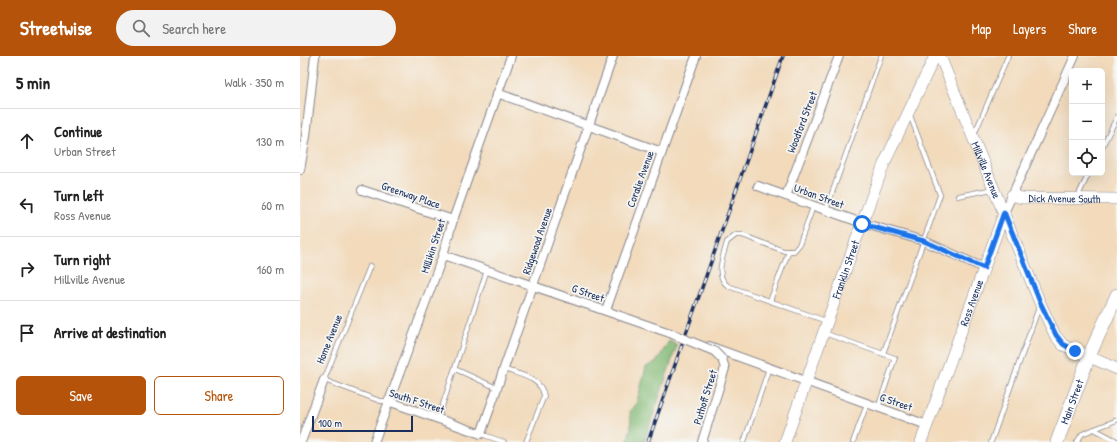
<!DOCTYPE html>
<meta charset="utf-8">
<style>
:root{--surface:#fff;--page:#f2f2f2;--text:#222;--muted:#767676;--line:#e0e0e0;--accent:#b45309}
body{margin:0;font-family:"Patrick Hand",sans-serif;background:var(--page);color:var(--text)}
.controls{position:absolute;right:12px;top:12px;display:grid;overflow:hidden;border-radius:6px;box-shadow:0 4px 16px #0002}
.controls button{width:36px;height:36px;display:grid;place-items:center;padding:0;border:0;border-bottom:1px solid var(--line);background:var(--surface);color:var(--text);font:20px sans-serif}
.scale{position:absolute;left:12px;bottom:10px;width:101px;box-sizing:border-box;padding-left:4px;border:2px solid #1b2f5e;border-top:0;font-size:11px;line-height:14px;white-space:nowrap;color:#1b2f5e;-webkit-text-stroke:3px #f6f6f2;paint-order:stroke}
.stop{position:absolute;width:12px;height:12px;margin:-9px;border:3px solid #1a73e8;border-radius:50%;background:#fff}
.stop.end{background:#1a73e8;border-color:#fff;box-shadow:0 1px 4px #0008}
.list{margin:0;padding:0;list-style:none}
h2{display:flex;justify-content:space-between;align-items:center;height:52px;margin:0;padding:0 16px;font-size:17px}
h2 small{font-size:13px;font-weight:400;color:var(--muted)}
.list li{display:grid;grid-template-columns:26px 1fr auto;gap:12px;align-items:center;box-sizing:border-box;height:64px;padding:0 16px;border-top:1px solid var(--line)}
.list b{display:block;font-size:15px;white-space:nowrap}
.list p{margin:0;font-size:13px;white-space:nowrap;color:var(--muted)}
.list em{font-size:13px;font-style:normal;color:var(--muted)}
.actions{display:flex;gap:8px;padding:12px 16px}
.actions a{flex:1;padding:9px 0;border:1px solid var(--accent);border-radius:6px;text-align:center;font-size:14px;color:var(--accent)}
.actions .main{background:var(--accent);color:#fff}
.icon{flex:none;width:22px;height:22px;fill:none;stroke:currentColor;stroke-width:2;stroke-linecap:round;stroke-linejoin:round}
.map{position:relative;flex:none;width:817px;height:386px;overflow:hidden}
header{display:flex;align-items:center;gap:24px;box-sizing:border-box;height:56px;padding:0 20px;background:var(--accent);color:#fff}
header strong{font-size:19px}
nav{display:flex;gap:22px;margin-inline-start:auto;font-size:14px}
.search{width:280px;height:36px;background:var(--page);display:flex;align-items:center;gap:10px;box-sizing:border-box;padding:0 14px;border-radius:22px;color:var(--muted);font-size:15px}
main{display:flex}
aside{flex:1;background:var(--surface)}
.map>svg:first-child{display:block}
</style>
<header>
<strong>Streetwise</strong>
<div class="search"><svg class="icon" aria-label="search" viewBox="0 0 24 24"><circle cx="10" cy="10" r="6"/><path d="M15 15l6 6"/></svg>Search here</div>
<nav><a>Map</a><a>Layers</a><a>Share</a></nav>
</header>
<main>
<aside>
<h2>5 min<small>Walk · 350 m</small></h2>
<ul class="list">
<li><svg class="icon" aria-label="ahead" viewBox="0 0 24 24"><path d="M12 20V5M6 11l6-6 6 6"/></svg><div><b>Continue</b><p>Urban Street</p></div><em>130 m</em></li>
<li><svg class="icon" aria-label="left" viewBox="0 0 24 24"><path d="M17 20v-9H6M10 6l-5 5 5 5"/></svg><div><b>Turn left</b><p>Ross Avenue</p></div><em>60 m</em></li>
<li><svg class="icon" aria-label="right" viewBox="0 0 24 24"><path d="M7 20v-9h11M14 6l5 5-5 5"/></svg><div><b>Turn right</b><p>Millville Avenue</p></div><em>160 m</em></li>
<li><svg class="icon" aria-label="arrive" viewBox="0 0 24 24"><path d="M6 21V4h12l-3 4 3 4H6"/></svg><div><b>Arrive at destination</b></div></li>
</ul>
<div class="actions"><a class="main">Save</a><a>Share</a></div>
</aside>
<div class="map">
<svg width="817" height="386" viewBox="0 0 817 386">
<rect width="100%" height="100%" fill="#f6f6f2"/>
<filter id="ink" filterUnits="userSpaceOnUse"><feTurbulence type="fractalNoise" baseFrequency=".025" numOctaves="2"/><feDisplacementMap in="SourceGraphic" scale="8" xChannelSelector="R" yChannelSelector="G"/><feConvolveMatrix kernelMatrix="1 2 1 2 8 2 1 2 1" color-interpolation-filters="sRGB"/></filter>
<filter id="wash" filterUnits="userSpaceOnUse"><feTurbulence type="fractalNoise" baseFrequency=".012" numOctaves="4" result="noise"/><feDisplacementMap in="SourceGraphic" scale="16" xChannelSelector="R" yChannelSelector="G"/><feGaussianBlur stdDeviation="0.9" result="paint"/><feColorMatrix in="noise" values="0 0 0 0 0 0 0 0 0 0 0 0 0 0 0 0 0 1.4 0 .05"/><feComposite in="paint" operator="in"/></filter>
<g filter="url(#wash)">
<rect width="100%" height="100%" fill="#f2dabb"/>
<path fill="#84ba76" stroke="#50746a" d="M 369,285 L 377,289 L 344,386 L 327,386 L 331,371 L 330,354 L 336,349 L 346,311 L 357,305 Z"/>
</g>
<g filter="url(#ink)">
<g fill="none" stroke-linecap="round" stroke-linejoin="round">
<g stroke="#86848c" stroke-width="5.5">
<g id="lane">
<path d="M 674,79 L 708,0"/>
<path d="M 802,91 L 817,61"/>
<path d="M 658,140 L 693,133"/>
<path d="M 777,142 L 789,117"/>
<path d="M 513,151 L 499,189 L 494,195 L 484,195 L 442,179 L 436,179 L 427,186 C 423,201 414,220 428,230 L 526,265"/>
<path d="M 526,154 L 581,0"/>
<path d="M 70,210 L 24,324 L 80,345 L 88,345"/>
<path d="M 470,245 L 489,195"/>
<path d="M 524,277 L 595,302 L 578,352"/>
<path d="M 583,298 L 640,139 L 610,59"/>
<path d="M 155,313 L 197,332"/>
<path d="M 204,313 C 219,319 241,321 244,340 L 226,386"/>
<path d="M 138,363 L 187,214"/>
<path d="M 794,373 L 817,385"/>
<path d="M 181,378 L 204,386"/>
<path d="M 444,386 L 469,312"/>
<path d="M 553,386 L 567,348"/>
<path d="M 691,386 L 739,251"/>
<path d="M 777,386 L 782,378 L 817,364"/>
</g>
</g>
<g stroke="#86848c" stroke-width="10">
<g id="street">
<path d="M 197,37 L 362,96"/>
<path d="M 0,114 L 6,80 L 15,0"/>
<path d="M 458,130 L 562,167 L 624,185 L 684,212"/>
<path d="M 62,134 L 153,164"/>
<path d="M 486,140 L 539,0"/>
<path d="M 704,157 L 775,0"/>
<path d="M 143,199 L 370,277"/>
<path d="M 306,254 L 396,0"/>
<path d="M 409,290 L 627,369"/>
<path d="M 88,345 L 181,378 L 313,0"/>
<path d="M 1,386 L 24,324"/>
<path d="M 74,386 L 143,199 L 153,164 L 211,0"/>
<path d="M 402,386 L 425,312 L 422,303"/>
</g>
</g>
<g stroke="#86848c" stroke-width="12">
<g id="secondary">
<path id="s1" d="M 640,0 L 740,247 L 755,279 L 763,289 L 817,313"/>
<path id="s2" d="M 712,139 L 722,142 L 817,143"/>
<path id="s3" d="M 485,386 L 562,167 L 584,108 L 635,0"/>
<path id="s4" d="M 621,386 L 704,157"/>
</g>
</g>
<g stroke="#86848c" stroke-width="14">
<g id="primary">
<path id="s5" d="M 757,386 L 789,300 L 817,239"/>
</g>
</g>
<use href="#lane" stroke="#fff" stroke-width="4"/>
<use href="#street" stroke="#fff" stroke-width="8"/>
<use href="#secondary" stroke="#fff" stroke-width="11"/>
<use href="#primary" stroke="#fff" stroke-width="13"/>
<g stroke="#1b2f5e" stroke-width="3.5">
<path id="rail" d="M 348,386 L 483,0"/>
</g>
<use href="#rail" stroke="#f6f6f2" stroke-width="2" stroke-dasharray="6" stroke-linecap="butt"/>
<g stroke="#86848c" stroke-width="10" stroke-linecap="butt">
<path id="street-bridge" d="M 370,277 L 414,295 L 422,303"/>
</g>
<use href="#street-bridge" stroke="#fff" stroke-width="8"/>
</g>
</g>
<g fill="none" stroke-linecap="round" stroke-linejoin="round" filter="url(#ink)">
<path stroke="#1a73e8" stroke-width="5" d="M 562,168 L 624,185 L 684,212 L 704,156 L 740,246 L 756,279 L 763,288 L 775,295"/>
</g>
<g text-anchor="middle" stroke-width="3.5" stroke-linejoin="round" paint-order="stroke">
<g font-size="11" fill="#1b2f5e" stroke="#f6f6f2">
<text transform="translate(502 66) rotate(-69)" y="4">Woodford Street</text>
<text dy="4" stroke="none"><textPath href="#s1" startOffset="123">Millville Avenue</textPath></text>
<text transform="translate(340 123) rotate(-70)" y="4">Coralie Avenue</text>
<text transform="translate(111 139) rotate(19)" y="4">Greenway Place</text>
<text transform="translate(519 140) rotate(20)" y="4">Urban Street</text>
<text dy="4" stroke="none"><textPath href="#s2" startOffset="53">Dick Avenue South</textPath></text>
<text transform="translate(237 185) rotate(-71)" y="4">Ridgewood Avenue</text>
<text transform="translate(133 190) rotate(-72)" y="4">Millikin Street</text>
<text dy="4" stroke="none"><textPath href="#s3" startOffset="183">Franklin Street</textPath></text>
<text transform="translate(288 237) rotate(19)" y="4">G Street</text>
<text dy="4" stroke="none"><textPath href="#s4" startOffset="148">Ross Avenue</textPath></text>
<text transform="translate(29 283) rotate(-68)" y="4">Home Avenue</text>
<text transform="translate(405 341) rotate(-73)" y="4">Puthoff Street</text>
<text transform="translate(117 345) rotate(18)" y="4">South F Street</text>
<text dy="4" stroke="none"><textPath href="#s5" startOffset="43">Main Street</textPath></text>
<text transform="translate(596 346) rotate(19)" y="4">G Street</text>
</g>
</g>
</svg>
<div class="controls">
<button>+</button>
<button>−</button>
<button><svg class="icon" aria-label="locate" viewBox="0 0 24 24"><circle cx="12" cy="12" r="6"/><path d="M12 2v4M12 18v4M2 12h4M18 12h4"/></svg></button>
</div>
<div class="scale">100 m</div>
<div class="stop" style="left:562px;top:168px"></div>
<div class="stop end" style="left:775px;top:295px"></div>
</div>
</main>
